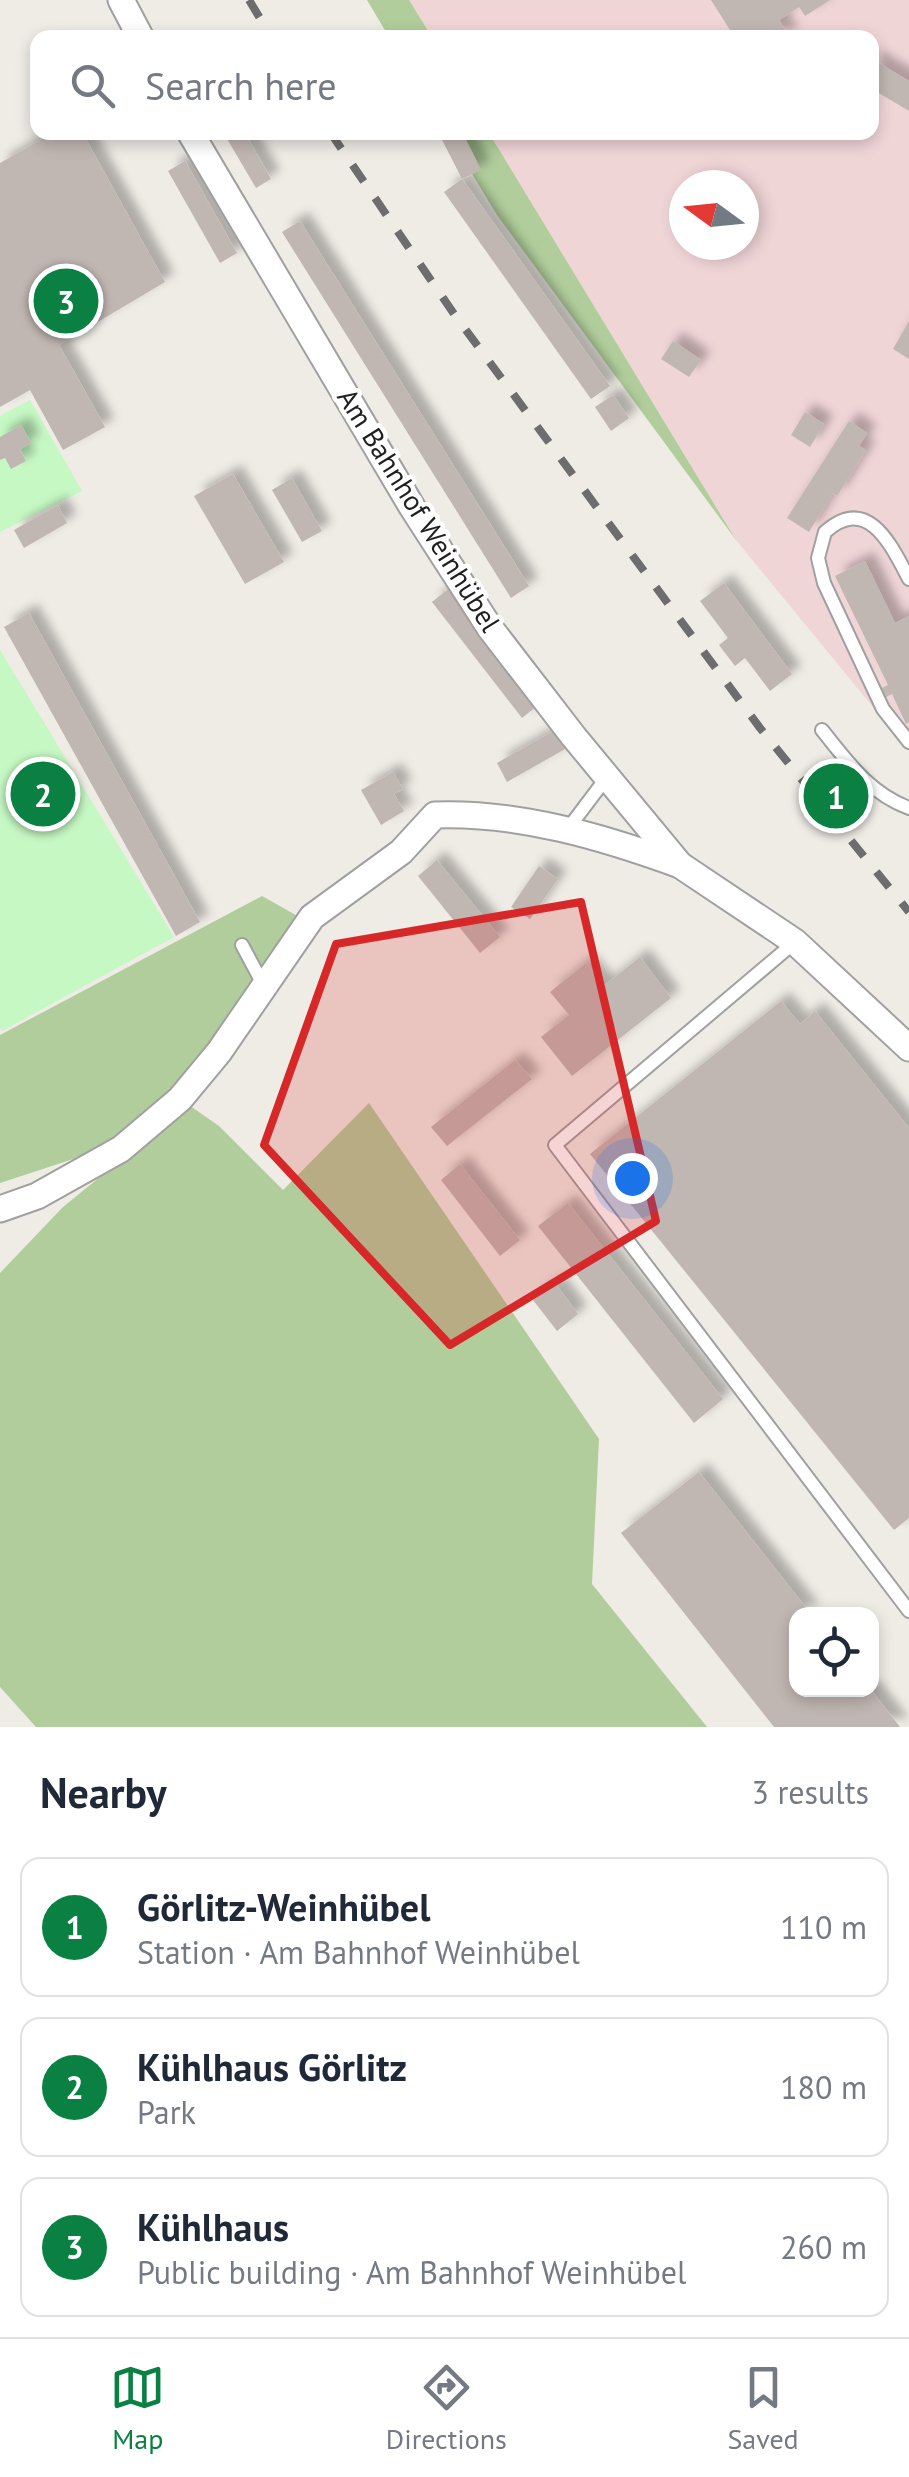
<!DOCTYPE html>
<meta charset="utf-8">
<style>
:root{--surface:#fff;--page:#f2f2f3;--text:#1f2937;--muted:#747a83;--line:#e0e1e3;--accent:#0b8043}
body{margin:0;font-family:"PT Sans",sans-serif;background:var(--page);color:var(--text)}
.controls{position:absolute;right:30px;bottom:30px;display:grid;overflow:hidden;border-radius:20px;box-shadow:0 5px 15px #0003}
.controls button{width:90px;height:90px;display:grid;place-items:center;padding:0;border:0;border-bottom:2px solid var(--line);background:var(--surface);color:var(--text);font:50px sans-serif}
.compass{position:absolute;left:669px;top:170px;width:90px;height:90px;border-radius:50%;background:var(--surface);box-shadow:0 5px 15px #0003;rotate:285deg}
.you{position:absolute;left:632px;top:1178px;width:35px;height:35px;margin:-25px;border:8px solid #fff;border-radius:50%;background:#1a73e8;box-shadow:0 0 0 15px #1a73e833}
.badge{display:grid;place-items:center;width:65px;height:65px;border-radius:50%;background:var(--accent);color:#fff;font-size:32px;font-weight:700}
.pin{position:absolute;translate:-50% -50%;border:5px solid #fff;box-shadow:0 2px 10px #0006}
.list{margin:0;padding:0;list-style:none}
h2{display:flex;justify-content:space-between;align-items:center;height:130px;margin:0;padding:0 40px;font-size:42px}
h2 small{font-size:32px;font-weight:400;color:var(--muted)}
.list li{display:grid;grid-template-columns:65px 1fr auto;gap:30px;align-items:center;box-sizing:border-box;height:140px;margin:0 20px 20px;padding:0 20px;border:2px solid var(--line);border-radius:20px}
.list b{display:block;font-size:38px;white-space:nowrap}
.list p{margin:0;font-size:32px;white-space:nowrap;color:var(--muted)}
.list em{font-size:32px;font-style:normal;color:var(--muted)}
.icon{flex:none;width:55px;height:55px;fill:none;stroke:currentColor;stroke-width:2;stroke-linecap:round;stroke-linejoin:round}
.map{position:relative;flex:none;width:909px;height:1727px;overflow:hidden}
.search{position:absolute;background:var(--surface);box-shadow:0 5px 15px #0003;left:30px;right:30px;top:30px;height:110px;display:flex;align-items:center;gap:25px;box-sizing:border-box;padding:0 35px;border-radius:20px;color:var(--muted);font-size:38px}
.sheet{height:610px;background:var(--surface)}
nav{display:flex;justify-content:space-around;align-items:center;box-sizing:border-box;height:140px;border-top:2px solid var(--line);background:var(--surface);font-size:28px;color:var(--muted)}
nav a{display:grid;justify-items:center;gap:5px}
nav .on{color:var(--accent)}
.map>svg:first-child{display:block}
</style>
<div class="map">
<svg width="909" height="1727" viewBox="0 0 909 1727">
<defs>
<filter id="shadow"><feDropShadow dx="9" dy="-9" stdDeviation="5" flood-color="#0004"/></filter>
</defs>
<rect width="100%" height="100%" fill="#efebe5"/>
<path fill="#f0d5d7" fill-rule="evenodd" d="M 409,0 L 909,0 L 909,751 L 736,540 L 489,133 L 872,132 L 872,38 L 432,37 ZM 684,185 L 744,185 L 744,245 L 684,245 Z"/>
<g fill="#b0cd9b">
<path d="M 367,0 L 409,0 L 432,37 L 389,37 Z"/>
<path d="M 447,133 L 489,133 L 736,540 L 497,215 Z"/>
<path d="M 262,896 L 301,918 L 175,1096 L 119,1144 L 0,1183 L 0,1035 Z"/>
<path d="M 183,1101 L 219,1126 L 283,1190 L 369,1103 L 599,1439 L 592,1584 L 707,1727 L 36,1727 L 0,1687 L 0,1273 L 63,1207 L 127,1155 Z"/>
</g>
<g fill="#c6f8c4">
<path d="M 30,400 L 82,491 L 0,532 L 0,416 Z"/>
<path d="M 0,650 L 174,937 L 2,1031 L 0,1028 Z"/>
</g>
<g fill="#c0b6b2" filter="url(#shadow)">
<path d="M 711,0 L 830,0 L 805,16 L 799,7 L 779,20 L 790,38 L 735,38 Z"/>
<path d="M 872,59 L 909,81 L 909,111 L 872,89 Z"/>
<path d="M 54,132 L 82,132 L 165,282 L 59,345 L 105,427 L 63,450 L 30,390 L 0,407 L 0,163 Z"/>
<path d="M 223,132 L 244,132 L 271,179 L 256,188 Z"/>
<path d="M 438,132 L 462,132 L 481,170 L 462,179 Z"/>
<path d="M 185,161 L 237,253 L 220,263 L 168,171 Z"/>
<path d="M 462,179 L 610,386 L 591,399 L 444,192 Z"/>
<path d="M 300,221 L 529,586 L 511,598 L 282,232 Z"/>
<path d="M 909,321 L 909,359 L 893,349 Z"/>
<path d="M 673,341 L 701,360 L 689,377 L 661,359 Z"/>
<path d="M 613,395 L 629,418 L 611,431 L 595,407 Z"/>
<path d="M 805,412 L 824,424 L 810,447 L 791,435 Z"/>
<path d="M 849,421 L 867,433 L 859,446 L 866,450 L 837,496 L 833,493 L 809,532 L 787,518 Z"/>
<path d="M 21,425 L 31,443 L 20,449 L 26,461 L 11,469 L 5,458 L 0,460 L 0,437 Z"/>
<path d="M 233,474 L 284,562 L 245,584 L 194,496 Z"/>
<path d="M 292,478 L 322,531 L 302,542 L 272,490 Z"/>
<path d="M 58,505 L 67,523 L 24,548 L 14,530 Z"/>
<path d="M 865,561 L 895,623 L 909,616 L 909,722 L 906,724 L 892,694 L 886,697 L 882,688 L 888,685 L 835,576 Z"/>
<path d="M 724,583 L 792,674 L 770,691 L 745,658 L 735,666 L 719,645 L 728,638 L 700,601 Z"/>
<path d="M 448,589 L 538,705 L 522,718 L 432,602 Z"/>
<path d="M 29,613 L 200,922 L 176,936 L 4,627 Z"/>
<path d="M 555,730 L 565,749 L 507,782 L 497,763 Z"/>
<path d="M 393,772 L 403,789 L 394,794 L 404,811 L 381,825 L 361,790 Z"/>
<path d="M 437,860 L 500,937 L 480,953 L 418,876 Z"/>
<path d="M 539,866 L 558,879 L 530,919 L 511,907 Z"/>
<path d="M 640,957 L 671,998 L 572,1076 L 541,1037 L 569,1015 L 550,992 L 586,963 L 605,985 Z"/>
<path d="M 781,1001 L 800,1024 L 815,1011 L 909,1128 L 909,1518 L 894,1530 L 590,1154 Z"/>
<path d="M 515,1060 L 532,1079 L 447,1146 L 431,1127 Z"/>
<path d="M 460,1164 L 520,1240 L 500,1256 L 441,1180 Z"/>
<path d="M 568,1203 L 723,1399 L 694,1423 L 538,1226 Z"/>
<path d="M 555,1283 L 578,1314 L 557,1331 L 533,1300 Z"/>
<path d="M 699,1472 L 811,1614 L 796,1614 L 796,1690 L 871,1690 L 900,1727 L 774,1727 L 621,1533 Z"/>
</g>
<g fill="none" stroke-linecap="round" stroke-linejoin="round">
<g stroke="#a0a0a0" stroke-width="16">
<g id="lane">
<path d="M 909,579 C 891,545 868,494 825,532 L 818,558 L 824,583 L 883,709 L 909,742"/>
<path d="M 822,730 C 848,762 869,793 909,808"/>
<path d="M 567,830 L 607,777"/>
<path d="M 795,942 L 555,1145 L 909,1611"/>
<path d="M 242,945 L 264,986"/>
</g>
</g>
<g stroke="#a0a0a0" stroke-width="29">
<g id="street">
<path d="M 121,0 L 141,38"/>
<path d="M 190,132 L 412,507 L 490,628 L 574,737 L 680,865 L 795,942 L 909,1048"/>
<path d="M 0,1209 L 37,1196 L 121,1149 L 180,1099 L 219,1052 L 312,917 L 401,852 L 435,815 C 519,812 603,837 680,865"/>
</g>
</g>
<use href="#lane" stroke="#fff" stroke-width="12"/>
<use href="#street" stroke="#fff" stroke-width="25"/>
<g stroke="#6d6d6d" stroke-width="8" stroke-dasharray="20 20" stroke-linecap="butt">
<path d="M 249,0 L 272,38"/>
<path d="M 330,132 L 454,314 L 760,728 L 909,912"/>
</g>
</g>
<path fill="#d62828" fill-opacity="0.2" stroke="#d62828" stroke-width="8" stroke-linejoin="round" d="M 581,902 L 656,1221 L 450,1345 L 264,1145 L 336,944 Z"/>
<g text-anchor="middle" stroke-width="9" stroke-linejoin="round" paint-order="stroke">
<g font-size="28" fill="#1f1f1f" stroke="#fff">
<text transform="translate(419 510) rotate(58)" y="10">Am Bahnhof Weinhübel</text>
</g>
</g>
</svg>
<div class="controls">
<button><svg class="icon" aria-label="locate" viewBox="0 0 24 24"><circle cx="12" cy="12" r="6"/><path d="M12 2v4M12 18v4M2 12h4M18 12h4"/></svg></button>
</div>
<svg class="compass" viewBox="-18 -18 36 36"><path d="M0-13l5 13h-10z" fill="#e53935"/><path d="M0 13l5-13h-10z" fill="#747a83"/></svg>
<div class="you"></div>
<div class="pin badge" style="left:836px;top:796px">1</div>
<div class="pin badge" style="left:43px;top:794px">2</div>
<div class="pin badge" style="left:66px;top:301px">3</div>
<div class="search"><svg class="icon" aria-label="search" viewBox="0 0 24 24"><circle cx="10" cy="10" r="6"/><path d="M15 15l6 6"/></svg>Search here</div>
</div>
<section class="sheet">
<h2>Nearby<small>3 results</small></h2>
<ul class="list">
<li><span class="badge">1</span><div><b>Görlitz-Weinhübel</b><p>Station · Am Bahnhof Weinhübel</p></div><em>110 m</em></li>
<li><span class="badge">2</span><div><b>Kühlhaus Görlitz</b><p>Park</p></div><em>180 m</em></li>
<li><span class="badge">3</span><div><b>Kühlhaus</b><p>Public building · Am Bahnhof Weinhübel</p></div><em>260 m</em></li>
</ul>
</section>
<nav>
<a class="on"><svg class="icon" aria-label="map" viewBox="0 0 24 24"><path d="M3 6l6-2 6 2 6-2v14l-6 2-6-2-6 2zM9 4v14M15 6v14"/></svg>Map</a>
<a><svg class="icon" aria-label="directions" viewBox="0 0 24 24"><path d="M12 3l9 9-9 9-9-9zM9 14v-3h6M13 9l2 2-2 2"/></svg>Directions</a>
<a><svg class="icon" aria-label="saved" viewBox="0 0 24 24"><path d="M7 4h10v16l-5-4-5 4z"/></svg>Saved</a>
</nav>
